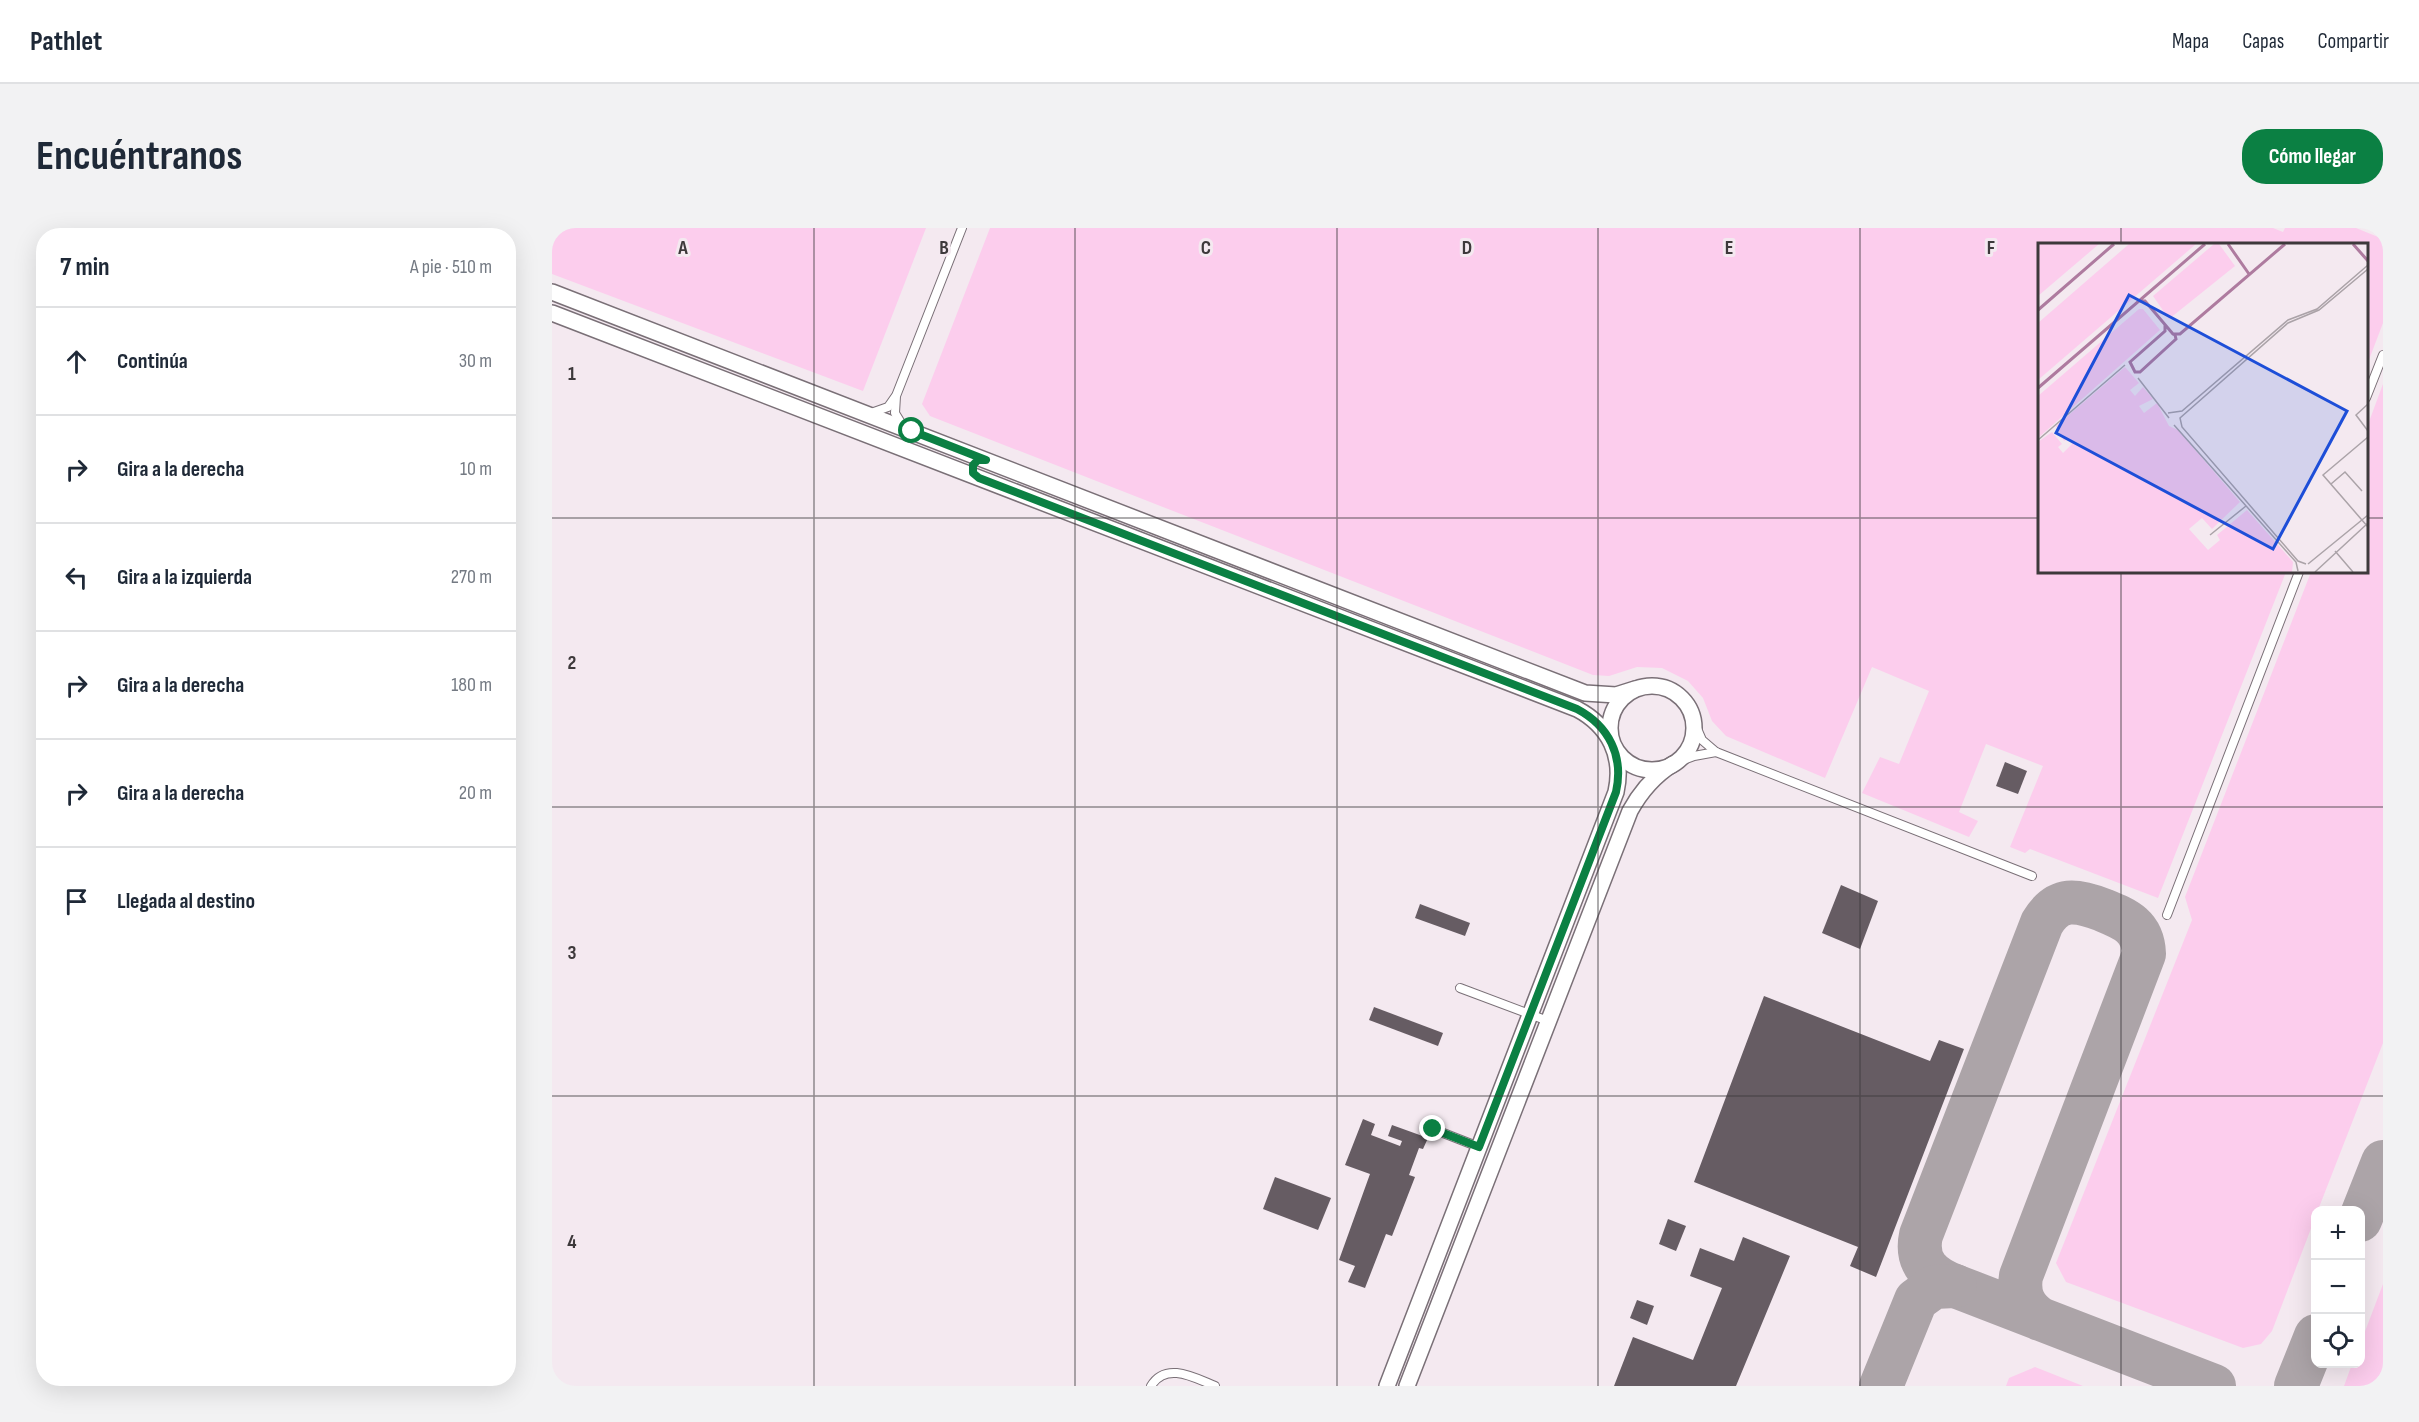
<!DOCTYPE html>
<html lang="es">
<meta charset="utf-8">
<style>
:root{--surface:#fff;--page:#f2f2f3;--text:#1f2937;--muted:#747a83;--line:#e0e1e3;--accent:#0b8043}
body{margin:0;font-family:"Sofia Sans Condensed",sans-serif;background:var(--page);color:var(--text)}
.controls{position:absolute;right:18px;bottom:18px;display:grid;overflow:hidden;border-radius:12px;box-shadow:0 6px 24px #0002}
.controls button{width:54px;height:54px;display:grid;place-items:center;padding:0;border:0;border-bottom:2px solid var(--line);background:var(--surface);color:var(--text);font:30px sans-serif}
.stop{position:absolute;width:18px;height:18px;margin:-14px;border:4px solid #0b8043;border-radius:50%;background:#fff}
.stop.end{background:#0b8043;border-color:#fff;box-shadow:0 2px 6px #0008}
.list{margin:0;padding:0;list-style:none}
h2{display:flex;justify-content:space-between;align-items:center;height:78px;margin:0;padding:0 24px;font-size:26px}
h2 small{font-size:20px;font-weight:400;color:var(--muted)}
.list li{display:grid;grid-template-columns:39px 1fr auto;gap:18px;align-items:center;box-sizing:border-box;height:108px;padding:0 24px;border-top:2px solid var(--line)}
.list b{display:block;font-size:22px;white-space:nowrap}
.list em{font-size:20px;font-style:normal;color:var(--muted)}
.icon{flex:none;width:33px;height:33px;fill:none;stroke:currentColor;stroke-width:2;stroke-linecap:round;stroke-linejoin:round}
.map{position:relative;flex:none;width:1831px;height:1158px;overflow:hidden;border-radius:24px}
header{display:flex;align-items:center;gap:36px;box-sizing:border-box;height:84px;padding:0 30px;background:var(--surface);border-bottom:2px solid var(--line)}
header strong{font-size:28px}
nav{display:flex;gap:33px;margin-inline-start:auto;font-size:21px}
.intro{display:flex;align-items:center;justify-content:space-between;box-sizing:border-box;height:144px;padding:0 36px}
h1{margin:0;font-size:42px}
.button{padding:15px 27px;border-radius:24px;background:var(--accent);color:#fff;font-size:21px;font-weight:700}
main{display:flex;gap:36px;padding:0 36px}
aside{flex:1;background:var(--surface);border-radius:24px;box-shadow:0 6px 24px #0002}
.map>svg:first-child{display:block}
</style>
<header>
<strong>Pathlet</strong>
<nav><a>Mapa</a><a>Capas</a><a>Compartir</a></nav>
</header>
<div class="intro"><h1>Encuéntranos</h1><a class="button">Cómo llegar</a></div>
<main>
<aside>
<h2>7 min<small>A pie · 510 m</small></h2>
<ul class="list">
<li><svg class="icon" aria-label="ahead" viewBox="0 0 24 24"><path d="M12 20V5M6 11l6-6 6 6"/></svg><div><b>Continúa</b></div><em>30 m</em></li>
<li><svg class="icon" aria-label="right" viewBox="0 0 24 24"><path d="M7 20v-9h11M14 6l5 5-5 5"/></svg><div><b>Gira a la derecha</b></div><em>10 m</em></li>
<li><svg class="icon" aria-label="left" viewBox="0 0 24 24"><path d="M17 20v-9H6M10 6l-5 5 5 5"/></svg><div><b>Gira a la izquierda</b></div><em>270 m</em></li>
<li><svg class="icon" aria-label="right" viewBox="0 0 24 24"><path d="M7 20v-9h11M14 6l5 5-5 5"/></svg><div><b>Gira a la derecha</b></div><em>180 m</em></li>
<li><svg class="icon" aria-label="right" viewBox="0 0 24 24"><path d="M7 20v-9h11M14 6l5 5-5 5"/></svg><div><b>Gira a la derecha</b></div><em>20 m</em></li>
<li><svg class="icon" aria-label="arrive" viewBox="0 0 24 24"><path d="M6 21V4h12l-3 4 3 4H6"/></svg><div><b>Llegada al destino</b></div></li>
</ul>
</aside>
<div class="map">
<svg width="1831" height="1158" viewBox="0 0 1831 1158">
<rect width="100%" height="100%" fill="#f4e9f0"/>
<g fill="#fccded">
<path d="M 0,0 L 374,0 L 311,163 L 0,46 Z"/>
<path d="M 438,0 L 1721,0 L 1731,4 L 1733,0 L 1804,0 L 1831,11 L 1831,95 L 1815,137 L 1814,16 L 1488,16 L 1488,344 L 1734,344 L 1606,670 L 1478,621 L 1473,625 L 1458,619 L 1491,538 L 1434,516 L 1407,584 L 1426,593 L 1417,609 L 1310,565 L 1328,529 L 1347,536 L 1377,463 L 1320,439 L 1273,550 L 1174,508 L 1160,493 L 1151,470 L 1136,453 L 1110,440 L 1085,439 L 1057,448 L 1041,447 L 378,188 L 370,176 Z"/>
<path d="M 1831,156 L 1831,815 L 1766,982 L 1764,982 L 1763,990 L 1720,1103 L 1709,1116 L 1691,1120 L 1514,1054 L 1504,1035 L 1640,692 L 1633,669 L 1759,344 L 1814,344 L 1815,199 Z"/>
<path d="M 1831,1056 L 1831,1158 L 1792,1158 L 1800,1136 L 1808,1136 L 1809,1114 Z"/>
<path d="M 1483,1139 L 1531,1158 L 1454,1158 L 1457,1150 Z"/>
</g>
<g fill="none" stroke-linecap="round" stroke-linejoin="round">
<g stroke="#aca4a8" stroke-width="44">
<path d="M 1808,992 L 1831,934"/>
<path d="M 1488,1091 C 1472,1080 1466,1067 1469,1048 L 1592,726 C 1591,698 1573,691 1551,682 C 1525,672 1506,668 1490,695 L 1369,1007 C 1363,1035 1379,1049 1403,1058 L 1662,1158"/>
<path d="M 1329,1158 L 1364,1072 L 1382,1059 L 1403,1058"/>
<path d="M 1744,1158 L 1764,1108"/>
</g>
</g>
<g fill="#665c63">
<path d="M 1453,534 L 1475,543 L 1466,566 L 1444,558 Z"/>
<path d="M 1289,657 L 1326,673 L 1308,721 L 1270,705 Z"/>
<path d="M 868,676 L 918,695 L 913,708 L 863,690 Z"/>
<path d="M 1212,768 L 1378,833 L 1387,812 L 1412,821 L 1324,1049 L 1298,1038 L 1306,1019 L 1142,954 Z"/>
<path d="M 822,779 L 891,805 L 886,818 L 817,792 Z"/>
<path d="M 811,891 L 823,896 L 819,907 L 848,918 L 850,913 L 836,908 L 840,897 L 876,910 L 871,921 L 867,920 L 857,947 L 863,949 L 840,1008 L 834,1006 L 813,1060 L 796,1054 L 803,1038 L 787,1032 L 818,946 L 793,937 Z"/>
<path d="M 723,949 L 779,970 L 766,1002 L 711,981 Z"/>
<path d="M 1116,991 L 1134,998 L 1124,1023 L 1107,1016 Z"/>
<path d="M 1191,1009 L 1238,1028 L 1184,1158 L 1062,1158 L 1081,1109 L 1141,1132 L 1170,1060 L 1138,1048 L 1148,1020 L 1182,1033 Z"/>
<path d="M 1085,1072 L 1102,1078 L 1095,1097 L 1078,1090 Z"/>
</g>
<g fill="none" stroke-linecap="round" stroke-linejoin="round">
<g stroke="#7a7077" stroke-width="10">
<g id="lane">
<path d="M 1814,170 L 1831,127"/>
<path d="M 319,185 L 336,179 L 343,169"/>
<path d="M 351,198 L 343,185 L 344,168 L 410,0"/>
<path d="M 1140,489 L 1150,512 L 1164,524 L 1480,648"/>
<path d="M 1121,536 L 1142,528 L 1164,524"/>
<path d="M 1615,687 L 1747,344"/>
<path d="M 908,760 L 996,793"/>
<path d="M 881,901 L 927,919"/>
<path d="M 599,1158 C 614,1133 643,1150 663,1158"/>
</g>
</g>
<g stroke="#7a7077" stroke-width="18">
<g id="street">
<path d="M 0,64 L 1033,465 L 1064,467 L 1083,461"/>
<path d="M 0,85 L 1025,481 C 1057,498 1072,528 1064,564 L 835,1158"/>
<circle cx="1100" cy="500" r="42"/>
<path d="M 855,1158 L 1078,583 C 1089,563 1102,548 1121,536"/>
</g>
</g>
<use href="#lane" stroke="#fff" stroke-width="8"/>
<use href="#street" stroke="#fff" stroke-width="15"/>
</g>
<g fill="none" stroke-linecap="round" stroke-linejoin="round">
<path stroke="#0b8043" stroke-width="8" d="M 360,203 L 434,232 L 426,232 L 421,237 L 421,245 L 427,250 L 1025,481 C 1057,498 1072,528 1064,564 L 927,919 L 881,901"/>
</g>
<path fill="none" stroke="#3d393b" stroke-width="1.5" stroke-opacity="0.55" d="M 262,0 L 262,1158M 523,0 L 523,1158M 785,0 L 785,1158M 1046,0 L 1046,1158M 1308,0 L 1308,1158M 1569,0 L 1569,16M 0,290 L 1488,290M 1814,290 L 1831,290M 1569,344 L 1569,1158M 0,579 L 1831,579M 0,868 L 1831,868"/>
<g transform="translate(1486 15)">
<rect width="330" height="330" fill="#f4e9f0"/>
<path d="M 0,1 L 61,1 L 0,53 ZM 91,1 L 158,1 L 0,137 L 0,80 ZM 176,1 L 181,1 L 197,23 L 131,76 L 115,53 ZM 101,66 L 105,66 L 122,87 L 0,195 L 0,153 ZM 87,124 L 101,140 L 92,147 L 97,153 L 105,144 L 115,156 L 101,163 L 106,170 L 119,160 L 131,183 L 140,187 L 202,259 L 174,286 L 164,275 L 151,286 L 170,307 L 182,297 L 179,292 L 209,267 L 255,319 L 254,329 L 0,329 L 0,199 L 14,189 L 24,201 L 20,204 L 25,210 L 34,201 L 30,196 L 26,198 L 18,183 Z" fill="#fccded"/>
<path fill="none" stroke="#ae7b9f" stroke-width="3" d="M 190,1 L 211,31M 315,1 L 330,18M 101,58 L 107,58 L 135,91 L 137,92 L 138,96 L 102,129 L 97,129 L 92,119 L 127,88 L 127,82M 0,67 L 76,1M 135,91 L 142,91 L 247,1M 0,145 L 167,1"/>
<path fill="none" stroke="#aba3a8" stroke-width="1.5" d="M 100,135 L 131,175M 330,161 L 318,172 L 330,188M 130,170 L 144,168 L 250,77 L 279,66 L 330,22M 136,182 L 258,319 L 260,328M 330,194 L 285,232 L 330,284M 0,197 L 87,122M 293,241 L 307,229 L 324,248M 172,292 L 208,263M 297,308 L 315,329M 268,321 L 260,318 L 144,184 L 142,175 L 250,80 L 281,67 L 330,26M 270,321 L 330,272M 277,329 L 330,280"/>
<path fill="#1d4ed8" fill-opacity="0.15" stroke="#1d4ed8" stroke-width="3" d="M 91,52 L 309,168 L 235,306 L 18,190 Z"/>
<rect width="330" height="330" fill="none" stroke="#3d393b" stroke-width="3"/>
</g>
<g font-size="20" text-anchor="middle" font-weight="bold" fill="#3d393b" stroke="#f4e9f0" stroke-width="6" stroke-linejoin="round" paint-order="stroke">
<text x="131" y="26">A</text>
<text x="392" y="26">B</text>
<text x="654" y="26">C</text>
<text x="915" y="26">D</text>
<text x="1177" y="26">E</text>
<text x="1439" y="26">F</text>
<text x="20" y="152">1</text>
<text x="20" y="441">2</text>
<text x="20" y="731">3</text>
<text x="20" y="1020">4</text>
</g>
</svg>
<div class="controls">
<button>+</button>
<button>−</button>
<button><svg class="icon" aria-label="locate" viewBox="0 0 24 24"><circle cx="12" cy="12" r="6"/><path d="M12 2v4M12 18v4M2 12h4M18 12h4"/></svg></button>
</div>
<div class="stop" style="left:360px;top:203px"></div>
<div class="stop end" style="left:881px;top:901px"></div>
</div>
</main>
